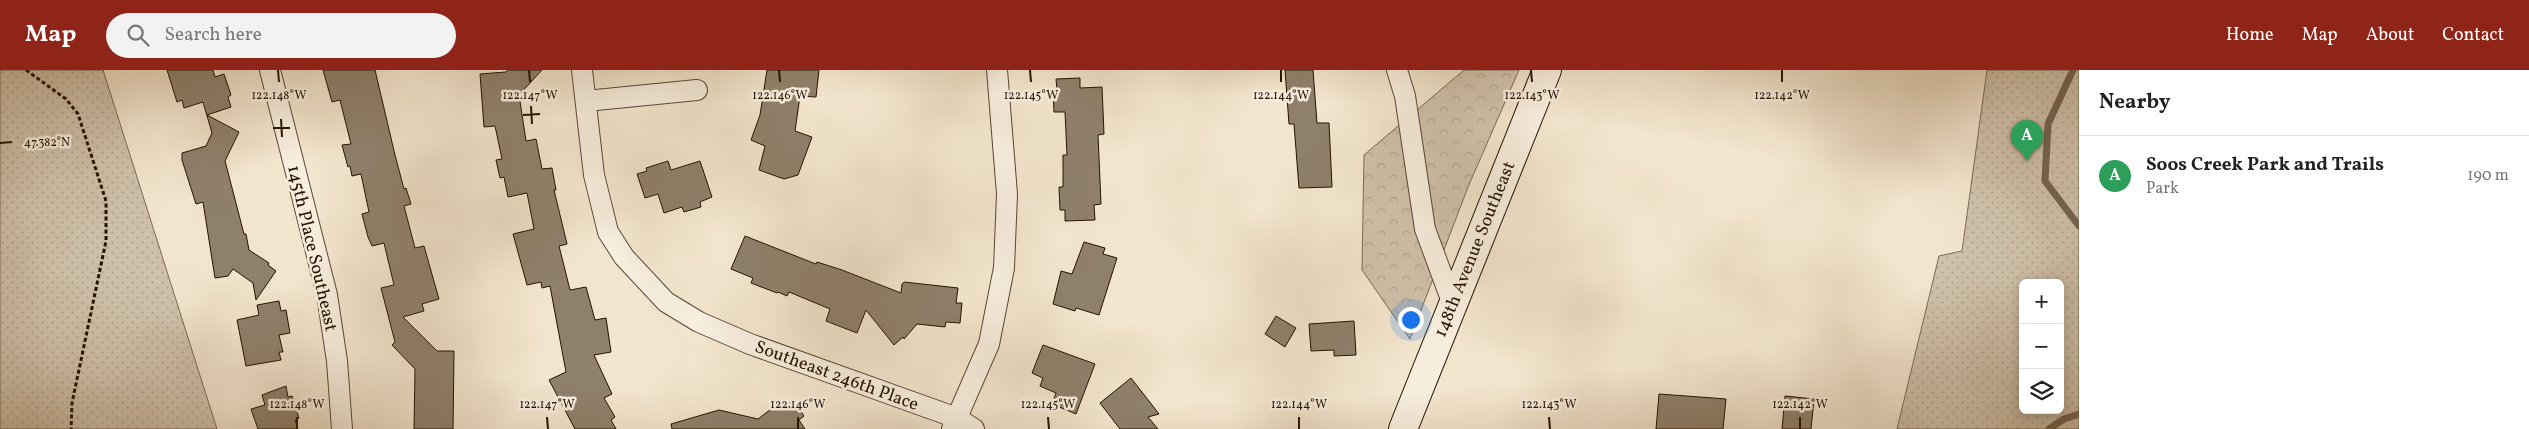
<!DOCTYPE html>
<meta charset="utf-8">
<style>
:root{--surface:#fff;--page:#f2f2f2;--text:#222;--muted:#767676;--line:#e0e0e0;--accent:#8f2418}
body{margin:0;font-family:Vollkorn,serif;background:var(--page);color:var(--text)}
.controls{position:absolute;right:15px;bottom:15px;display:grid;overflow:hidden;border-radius:8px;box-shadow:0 2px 12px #0003}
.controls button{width:45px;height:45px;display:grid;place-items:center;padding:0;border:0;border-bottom:1px solid var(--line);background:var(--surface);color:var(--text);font:25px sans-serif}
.you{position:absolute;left:1410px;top:249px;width:18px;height:18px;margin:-12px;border:4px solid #fff;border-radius:50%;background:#1a73e8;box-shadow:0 0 0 8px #1a73e833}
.badge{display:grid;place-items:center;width:32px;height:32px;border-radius:50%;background:var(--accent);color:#fff;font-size:16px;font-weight:700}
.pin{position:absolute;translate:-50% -41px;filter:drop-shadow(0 1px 2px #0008)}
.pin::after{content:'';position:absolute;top:26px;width:18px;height:15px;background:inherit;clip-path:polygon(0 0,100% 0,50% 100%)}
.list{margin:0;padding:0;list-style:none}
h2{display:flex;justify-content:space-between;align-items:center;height:65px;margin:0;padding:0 20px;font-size:21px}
h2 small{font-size:16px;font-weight:400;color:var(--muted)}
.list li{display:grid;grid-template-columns:32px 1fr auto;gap:15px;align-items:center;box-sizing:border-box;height:80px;padding:0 20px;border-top:1px solid var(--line)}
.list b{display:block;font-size:19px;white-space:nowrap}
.list p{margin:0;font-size:16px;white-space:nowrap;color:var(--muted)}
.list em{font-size:16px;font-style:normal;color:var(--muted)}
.icon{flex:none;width:28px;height:28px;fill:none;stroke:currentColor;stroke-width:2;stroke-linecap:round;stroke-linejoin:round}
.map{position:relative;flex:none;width:2079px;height:359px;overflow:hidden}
header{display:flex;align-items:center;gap:30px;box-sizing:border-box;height:70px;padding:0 25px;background:var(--accent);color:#fff}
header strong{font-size:24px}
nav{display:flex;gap:28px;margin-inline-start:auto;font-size:18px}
.search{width:350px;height:45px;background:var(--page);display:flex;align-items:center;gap:12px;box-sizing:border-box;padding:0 18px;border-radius:28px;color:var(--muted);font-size:19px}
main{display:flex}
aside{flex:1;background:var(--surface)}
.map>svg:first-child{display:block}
</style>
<header>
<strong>Map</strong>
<div class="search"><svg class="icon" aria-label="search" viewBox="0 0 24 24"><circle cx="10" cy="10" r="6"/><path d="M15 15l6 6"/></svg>Search here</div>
<nav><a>Home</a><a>Map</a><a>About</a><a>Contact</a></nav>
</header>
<main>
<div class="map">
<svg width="2079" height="359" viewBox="0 0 2079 359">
<defs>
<pattern id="green-dots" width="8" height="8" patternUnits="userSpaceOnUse" patternTransform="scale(1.25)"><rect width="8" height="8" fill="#cfc1aa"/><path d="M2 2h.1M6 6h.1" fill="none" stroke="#b2a590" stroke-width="1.8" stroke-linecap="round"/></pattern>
<pattern id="forest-crowns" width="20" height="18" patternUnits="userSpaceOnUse" patternTransform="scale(1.25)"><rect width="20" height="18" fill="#cfc1aa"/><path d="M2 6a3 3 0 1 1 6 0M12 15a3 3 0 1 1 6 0" fill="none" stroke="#b2a590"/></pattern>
</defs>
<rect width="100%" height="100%" fill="#f2e5cd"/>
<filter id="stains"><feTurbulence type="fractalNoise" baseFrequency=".004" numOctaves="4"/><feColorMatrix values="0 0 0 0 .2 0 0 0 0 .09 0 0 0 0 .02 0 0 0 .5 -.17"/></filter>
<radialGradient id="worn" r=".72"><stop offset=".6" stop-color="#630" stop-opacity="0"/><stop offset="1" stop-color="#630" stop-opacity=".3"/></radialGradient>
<g fill="url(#green-dots)" stroke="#7a6a55" fill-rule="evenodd">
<path d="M 0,0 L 103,0 L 217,359 L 0,359 Z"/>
<path d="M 1987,0 L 2079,0 L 2079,359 L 1897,359 L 1939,186 L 1962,181 ZM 2023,213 L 2060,213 L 2060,340 L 2023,340 Z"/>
</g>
<path fill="url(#forest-crowns)" stroke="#7a6a55" d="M 1464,0 L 1519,0 L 1468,117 L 1410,269 L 1362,200 L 1364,85 Z"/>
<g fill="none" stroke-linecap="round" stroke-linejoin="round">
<g stroke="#766551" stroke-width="7">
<path d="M 2073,0 L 2048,54 L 2045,111 L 2079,156"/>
<path d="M 2049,359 L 2064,349 L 2079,344"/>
</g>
</g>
<g fill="#8f806b" stroke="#241200">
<path d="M 167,0 L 213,0 L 215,7 L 224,4 L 231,25 L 228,27 L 231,37 L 207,45 L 239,62 L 225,91 L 244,164 L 246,164 L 249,180 L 269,193 L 268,195 L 276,201 L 256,230 L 253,213 L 233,199 L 228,206 L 215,208 L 203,132 L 196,134 L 182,90 L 182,83 L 206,76 L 212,63 L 203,32 L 184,38 L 182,30 L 177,32 Z"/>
<path d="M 323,0 L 375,0 L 395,85 L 404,119 L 406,118 L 411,134 L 404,136 L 415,178 L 424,176 L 439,229 L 422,234 L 424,241 L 403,247 L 437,281 L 454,281 L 453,359 L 414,359 L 415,299 L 392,275 L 395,272 L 381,218 L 394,215 L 384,173 L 372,176 L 368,167 L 362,144 L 369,142 L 361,104 L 352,106 L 350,96 L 348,97 L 342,75 L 351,74 L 340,30 L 332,32 Z"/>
<path d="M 508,0 L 542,0 L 519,25 L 526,71 L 536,69 L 542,99 L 552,98 L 556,120 L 554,120 L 567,174 L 559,176 L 570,220 L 586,217 L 595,250 L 606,248 L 611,282 L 594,285 L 612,324 L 604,328 L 615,347 L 611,350 L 616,359 L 575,359 L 549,310 L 566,302 L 550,216 L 542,218 L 541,212 L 527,215 L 513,164 L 534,159 L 527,123 L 508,127 L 504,107 L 500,108 L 496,90 L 502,89 L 495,56 L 484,57 L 480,4 L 506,2 Z"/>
<path d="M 767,0 L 819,0 L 816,27 L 800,26 L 795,61 L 812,67 L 798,105 L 784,109 L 759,100 L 765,76 L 751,70 L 760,45 Z"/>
<path d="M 1285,0 L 1313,0 L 1317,53 L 1329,53 L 1332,117 L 1299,118 L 1294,54 L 1289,54 Z"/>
<path d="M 1080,8 L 1080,18 L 1102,17 L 1104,64 L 1098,65 L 1101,134 L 1094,135 L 1095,150 L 1065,151 L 1065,140 L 1060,140 L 1059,117 L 1063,117 L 1063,85 L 1067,85 L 1065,42 L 1054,42 L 1053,19 L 1057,19 L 1056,9 Z"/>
<path d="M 668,91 L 671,100 L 700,91 L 712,127 L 700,132 L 701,137 L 684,142 L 682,137 L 664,143 L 658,124 L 645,128 L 637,104 L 647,101 L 646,98 Z"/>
<path d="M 745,166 L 816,194 L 817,192 L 842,200 L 901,223 L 902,214 L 904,212 L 958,218 L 956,233 L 962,233 L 960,253 L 946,252 L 945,257 L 917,254 L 904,269 L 903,267 L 894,275 L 866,240 L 857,263 L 826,251 L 830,239 L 789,222 L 787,226 L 778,222 L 777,223 L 751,213 L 753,208 L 731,199 Z"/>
<path d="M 1084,172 L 1105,178 L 1103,184 L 1117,188 L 1099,245 L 1076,238 L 1075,241 L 1053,234 L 1061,201 L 1072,204 Z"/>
<path d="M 279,231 L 281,241 L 286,240 L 290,263 L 279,265 L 283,282 L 279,282 L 281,290 L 246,296 L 237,250 L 259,245 L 257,235 Z"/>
<path d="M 1276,246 L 1296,258 L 1285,277 L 1265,264 Z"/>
<path d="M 1354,251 L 1356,285 L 1334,286 L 1334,280 L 1311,281 L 1309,254 Z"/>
<path d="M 1043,275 L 1095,294 L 1076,344 L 1052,334 L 1056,323 L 1040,316 L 1043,308 L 1032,303 Z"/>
<path d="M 1131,308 L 1159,344 L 1148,347 L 1158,359 L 1120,359 L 1100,333 Z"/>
<path d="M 286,316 L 288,327 L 292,326 L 299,348 L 295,350 L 298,359 L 258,359 L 251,339 L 265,335 L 262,325 Z"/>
<path d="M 1659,324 L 1726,329 L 1723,359 L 1656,359 Z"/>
<path d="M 1785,326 L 1814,329 L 1811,359 L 1782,359 Z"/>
<path d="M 793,330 L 804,346 L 799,350 L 805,359 L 672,359 L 671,354 L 719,340 L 758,349 L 779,333 L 781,337 Z"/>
</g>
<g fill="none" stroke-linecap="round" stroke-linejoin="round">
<g stroke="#584733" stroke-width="22">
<g id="street">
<path d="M 270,0 L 327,225 L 337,291 L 342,359"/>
<path d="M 582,0 L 594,105 L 608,162 L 624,187 L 666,232 L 699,252 L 750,274 L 957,348 L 974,359"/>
<path d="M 1397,0 L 1405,26 L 1425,159 L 1452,232"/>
<path d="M 586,31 L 697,20"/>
<path d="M 952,359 L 989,274 L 1004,198 L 1007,124 L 997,0"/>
</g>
</g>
<g stroke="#241200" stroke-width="30">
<path id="secondary" d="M 1403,359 L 1547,0"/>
</g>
<path stroke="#241200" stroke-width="3" stroke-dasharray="4 2.5" stroke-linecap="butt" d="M 26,0 L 66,29 L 78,44 L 106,131 L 106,171 L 72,333 L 71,359"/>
<use href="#street" stroke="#f7eede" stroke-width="20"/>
<use href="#secondary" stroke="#f7eede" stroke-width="28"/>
</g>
<path fill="none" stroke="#241200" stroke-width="2" d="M 278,0 L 279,12M 529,0 L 530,12M 779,0 L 780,12M 1030,0 L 1031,12M 1281,0 L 1281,12M 1531,0 L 1532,12M 1782,0 L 1782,12M 531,36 L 532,54M 523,45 L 540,44M 281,49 L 282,67M 273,58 L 290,58M 0,73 L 12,72M 297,347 L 297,359M 547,347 L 548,359M 798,347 L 798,359M 1048,347 L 1049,359M 1299,347 L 1299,359M 1549,347 L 1550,359M 1800,347 L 1800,359"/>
<g text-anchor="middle" stroke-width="5" stroke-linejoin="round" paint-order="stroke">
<g font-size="18" fill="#241200" stroke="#f7eede">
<text transform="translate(313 178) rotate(77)" y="6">145th Place Southeast</text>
<text transform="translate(1474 179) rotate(-68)" y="6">148th Avenue Southeast</text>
<text transform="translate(837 305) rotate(20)" y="6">Southeast 246th Place</text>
</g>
</g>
<g font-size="12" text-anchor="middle" fill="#241200" stroke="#f7eede" stroke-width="5" stroke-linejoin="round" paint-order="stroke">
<text x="279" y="29">122.148°W</text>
<text x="530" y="29">122.147°W</text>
<text x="780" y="29">122.146°W</text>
<text x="1031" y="29">122.145°W</text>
<text x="1281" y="29">122.144°W</text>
<text x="1532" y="29">122.143°W</text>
<text x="1782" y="29">122.142°W</text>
<text x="47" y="76">47.382°N</text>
<text x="297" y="338">122.148°W</text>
<text x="547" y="338">122.147°W</text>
<text x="798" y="338">122.146°W</text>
<text x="1048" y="338">122.145°W</text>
<text x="1299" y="338">122.144°W</text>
<text x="1549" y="338">122.143°W</text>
<text x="1800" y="338">122.142°W</text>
</g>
<rect width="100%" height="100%" filter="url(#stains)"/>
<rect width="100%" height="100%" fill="url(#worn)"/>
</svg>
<div class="controls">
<button>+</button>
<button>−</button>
<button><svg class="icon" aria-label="layers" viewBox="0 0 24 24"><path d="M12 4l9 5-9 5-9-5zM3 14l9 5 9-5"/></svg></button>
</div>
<div class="you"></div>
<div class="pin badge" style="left:2027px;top:91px;background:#2e9e5b">A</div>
</div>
<aside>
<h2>Nearby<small></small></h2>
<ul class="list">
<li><span class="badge" style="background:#2e9e5b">A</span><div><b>Soos Creek Park and Trails</b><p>Park</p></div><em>190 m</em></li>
</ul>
</aside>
</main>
